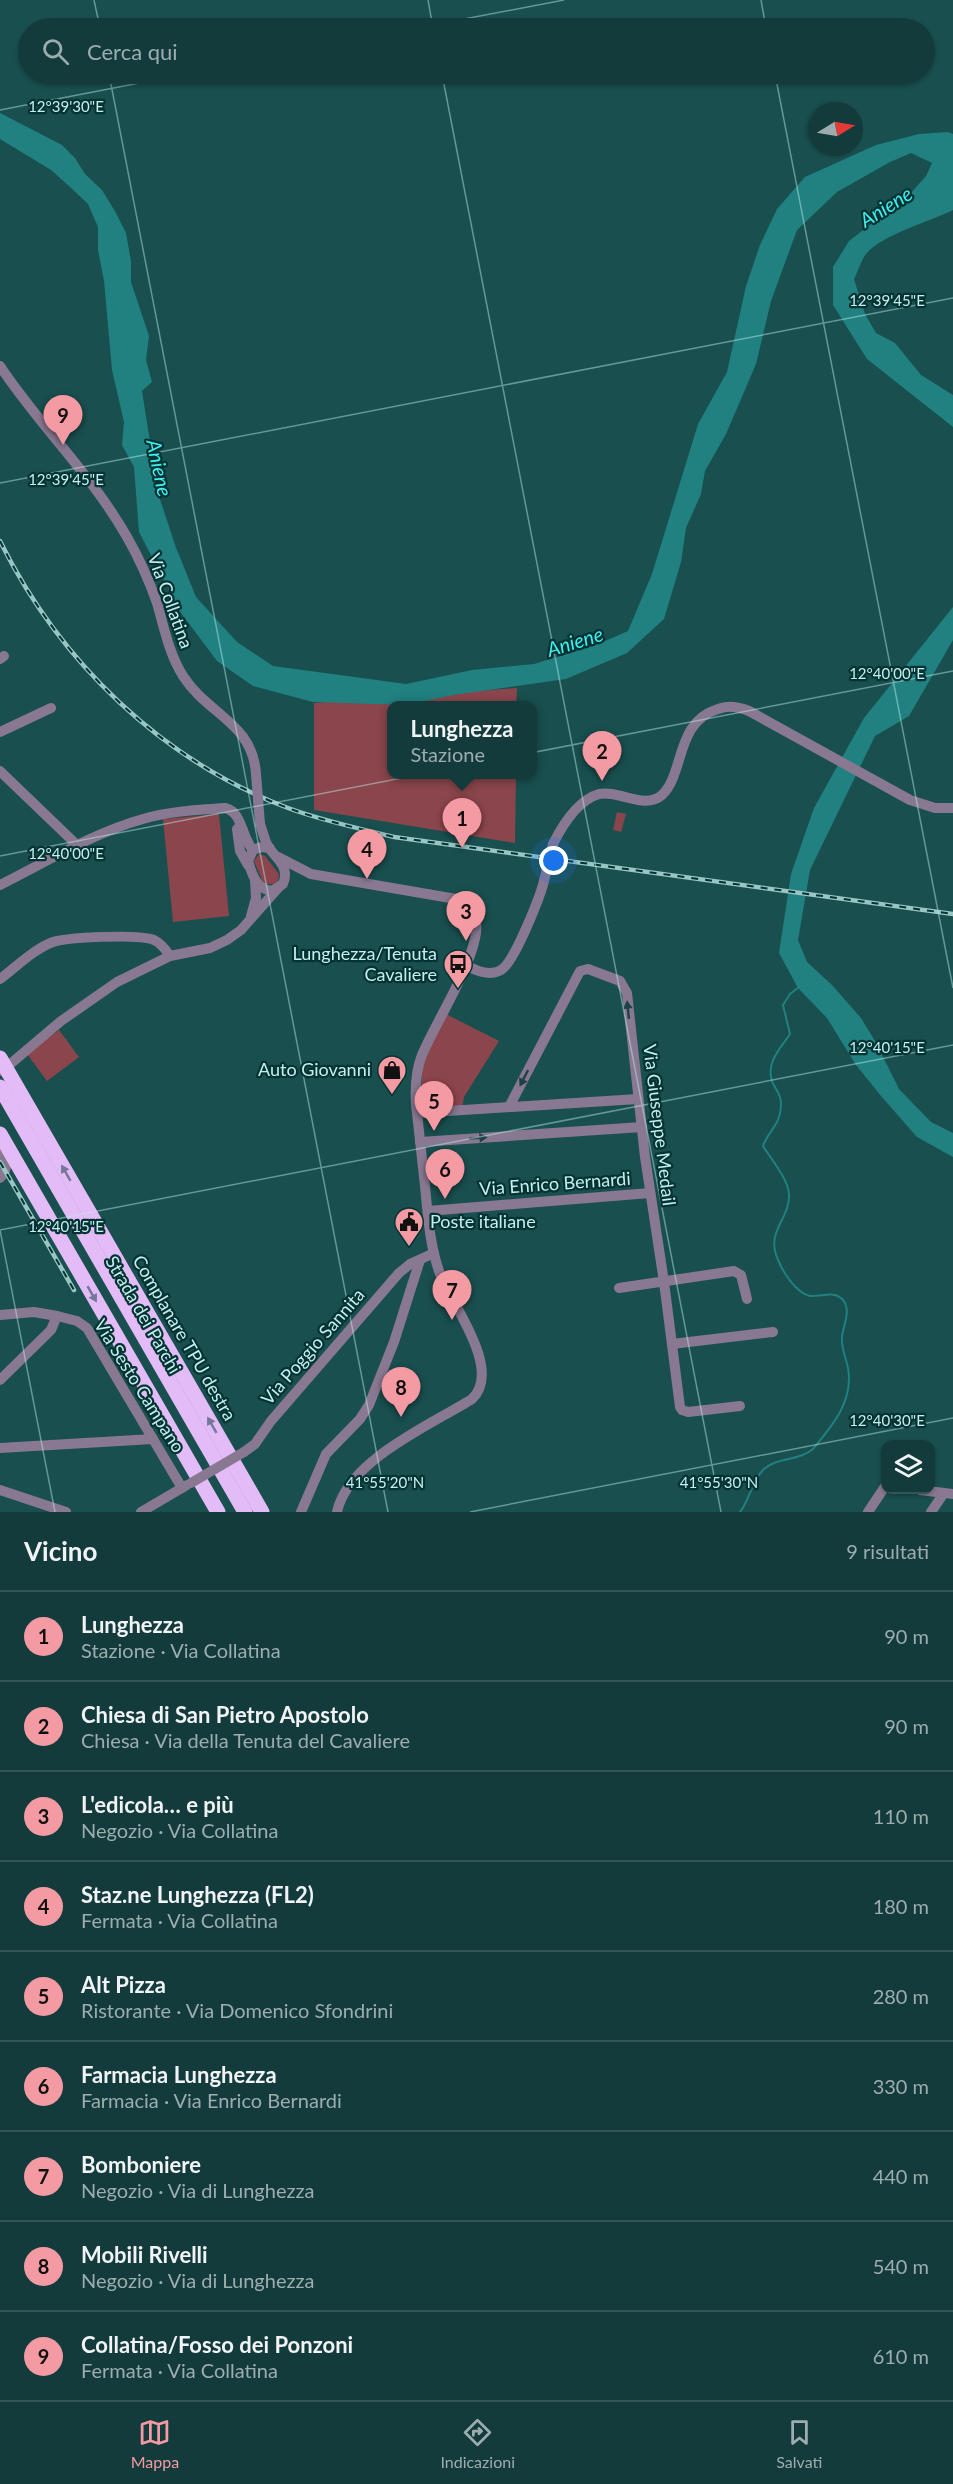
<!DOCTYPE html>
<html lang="it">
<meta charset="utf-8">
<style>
:root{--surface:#133b3b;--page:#1c4242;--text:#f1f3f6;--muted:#9dadaf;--line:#325555;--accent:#f49aa2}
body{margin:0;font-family:Lato,sans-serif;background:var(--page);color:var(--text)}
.controls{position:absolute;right:18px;bottom:18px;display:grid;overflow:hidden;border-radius:12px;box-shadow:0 2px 4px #0004}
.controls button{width:54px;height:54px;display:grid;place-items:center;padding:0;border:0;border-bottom:2px solid var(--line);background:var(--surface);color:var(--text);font:30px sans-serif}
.compass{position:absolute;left:809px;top:102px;width:54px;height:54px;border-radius:50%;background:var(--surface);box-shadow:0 2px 4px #0004;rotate:79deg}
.you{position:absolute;left:554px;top:861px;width:21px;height:21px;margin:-15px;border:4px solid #fff;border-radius:50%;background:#1a73e8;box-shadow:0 0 0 9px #1a73e833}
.badge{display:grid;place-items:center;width:39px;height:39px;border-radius:50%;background:var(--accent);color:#111;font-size:20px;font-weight:700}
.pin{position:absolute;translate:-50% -50px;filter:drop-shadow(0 2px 3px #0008)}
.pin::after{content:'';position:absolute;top:32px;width:21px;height:18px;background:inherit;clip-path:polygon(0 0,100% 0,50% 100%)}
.popup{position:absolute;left:387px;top:701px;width:150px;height:78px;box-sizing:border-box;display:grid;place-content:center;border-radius:12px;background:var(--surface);filter:drop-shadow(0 2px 4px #0005);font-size:20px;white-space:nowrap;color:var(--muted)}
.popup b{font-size:22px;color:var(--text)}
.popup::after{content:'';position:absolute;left:50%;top:100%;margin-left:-12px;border:12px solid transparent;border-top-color:var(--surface)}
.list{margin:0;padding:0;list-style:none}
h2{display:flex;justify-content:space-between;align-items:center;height:78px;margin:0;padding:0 24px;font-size:26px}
h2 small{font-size:20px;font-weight:400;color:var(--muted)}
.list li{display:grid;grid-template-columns:39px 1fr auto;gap:18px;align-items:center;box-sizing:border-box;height:90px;padding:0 24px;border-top:2px solid var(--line)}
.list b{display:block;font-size:22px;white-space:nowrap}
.list p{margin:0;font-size:20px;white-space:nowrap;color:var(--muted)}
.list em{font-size:20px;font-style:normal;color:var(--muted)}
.icon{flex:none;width:33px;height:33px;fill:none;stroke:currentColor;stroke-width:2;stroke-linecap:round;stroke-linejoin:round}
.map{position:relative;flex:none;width:953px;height:1512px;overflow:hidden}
.search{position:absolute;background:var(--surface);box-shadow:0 2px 4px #0004;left:18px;right:18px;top:18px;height:66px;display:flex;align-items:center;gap:15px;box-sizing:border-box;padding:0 21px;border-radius:33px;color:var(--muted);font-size:22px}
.sheet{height:888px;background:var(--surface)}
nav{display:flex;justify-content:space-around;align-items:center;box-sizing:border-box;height:84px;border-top:2px solid var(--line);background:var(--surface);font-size:16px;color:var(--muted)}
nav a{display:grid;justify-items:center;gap:3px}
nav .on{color:var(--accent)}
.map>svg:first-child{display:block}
</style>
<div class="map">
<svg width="953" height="1512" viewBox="0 0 953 1512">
<rect width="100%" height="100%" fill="#194f4f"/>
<g fill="#8b454c">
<path d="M 517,688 L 516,705 L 392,706 L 392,774 L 516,775 L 515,843 L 314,810 L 314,703 Z"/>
<path d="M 617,812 L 626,814 L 621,832 L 613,830 Z"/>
<path d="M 219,814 L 229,916 L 173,922 L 163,819 Z"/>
<path d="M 259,854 L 265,856 L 279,874 L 278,881 L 274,884 L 266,884 L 262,880 L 254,861 Z"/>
<path d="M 444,1013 L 499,1041 L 464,1097 L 462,1108 L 420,1110 L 423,1059 Z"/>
<path d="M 59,1030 L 79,1057 L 47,1081 L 27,1054 Z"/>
</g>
<g fill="#208180">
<path d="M 0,113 L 62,145 L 75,158 L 85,174 L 102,190 L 116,213 L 126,233 L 131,261 L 131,282 L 149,336 L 146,360 L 152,382 L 142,391 L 158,493 L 175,545 L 196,597 L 237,642 L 273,666 L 406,684 L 472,670 L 534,664 L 596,645 L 628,631 L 652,574 L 698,424 L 727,372 L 746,286 L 760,245 L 777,209 L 805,177 L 876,145 L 919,134 L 948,132 L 953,134 L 953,210 C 929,222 883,234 866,254 C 861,260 858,272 854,279 L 865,314 L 876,333 L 895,343 L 921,375 L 953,395 L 953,427 L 867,359 L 833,305 L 833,267 L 849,241 L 910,194 L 926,176 L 932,163 L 911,153 L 890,162 L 837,192 L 797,230 L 771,301 L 756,364 L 726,434 L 705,471 L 701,494 L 686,528 L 681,562 L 664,619 L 627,653 L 566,679 L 453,695 L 406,705 L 313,702 L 253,686 L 217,661 L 181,613 L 139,532 L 134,467 L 122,445 L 124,422 L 112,370 L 104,281 L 98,250 L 98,227 L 88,204 L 69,186 L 51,170 L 0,139 Z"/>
<path d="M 953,607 L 953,640 L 909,716 L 875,736 L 810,870 L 798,940 L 807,962 L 832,985 L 861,1018 L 875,1041 L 899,1089 L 931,1122 L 953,1133 L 953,1157 L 917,1137 L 881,1096 L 856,1065 L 827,1018 L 798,988 L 779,953 L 791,874 L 814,808 L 864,718 Z"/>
</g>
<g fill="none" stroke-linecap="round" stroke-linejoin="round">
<path stroke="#208180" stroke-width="2" d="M 740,1512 C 750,1499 752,1480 764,1469 C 777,1457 799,1461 813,1449 C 832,1426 854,1401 848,1368 C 846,1357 841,1349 842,1337 C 843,1325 853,1308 841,1298 C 832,1291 821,1297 810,1296 C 796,1293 783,1272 778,1260 C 765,1231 790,1220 789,1194 C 788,1179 771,1159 763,1146 C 769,1129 781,1126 781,1103 C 781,1094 775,1089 772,1081 C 766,1062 780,1049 790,1034 L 783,1005 L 790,994 L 799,987"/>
<g stroke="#897891" stroke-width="10">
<path d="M 0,366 C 39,425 92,475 127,537 C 139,558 149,580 157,603 C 164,627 169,654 183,676 C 208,715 253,723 256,774"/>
<path d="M 0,659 L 4,656"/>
<path d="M 0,732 L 51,708"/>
<path d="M 0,771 L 78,846"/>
<path d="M 260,824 C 263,832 265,842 269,848 C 278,860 290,868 283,884 L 272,891 C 256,889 252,874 248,861 L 253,850 L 261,847 L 270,848"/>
<path d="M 237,829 L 240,851 L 248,865"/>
<path d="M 553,844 C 562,826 578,800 599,794 C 619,790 645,810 662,795 C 685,773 675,722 718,709 C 728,705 739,707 749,711 L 910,800 L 935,808 L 953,808"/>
<path d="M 278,857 L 311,874 L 456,899 C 467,903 475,910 476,922 C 481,953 435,1023 422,1055 C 416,1070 415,1088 416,1104 C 419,1131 422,1158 425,1186 C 428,1217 430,1250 442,1279 C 455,1308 502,1371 472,1399 C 431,1425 348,1460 337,1512"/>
<path d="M 0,885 C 46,862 93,833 143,819 C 170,811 198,810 225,808 C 243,812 241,837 253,850"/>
<path d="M 251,916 L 256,898 L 255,880"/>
<path d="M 465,965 C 475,970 489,977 501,970 C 514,963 540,897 544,881"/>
<path d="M 0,979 C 16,967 34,949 53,942 C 68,937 139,934 154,940 C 161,943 166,950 170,956 L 210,948 L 227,940 L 241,930 L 279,887"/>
<path d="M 2,1071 L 61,1021 L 117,982 L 170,956"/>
<path d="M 509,1107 L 580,971 L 588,969 L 620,981 L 627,993 L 645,1157 L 664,1282 L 680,1407 L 682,1410 L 688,1412 L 740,1406"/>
<path d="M 417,1113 L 638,1099"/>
<path d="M 420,1142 L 642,1127"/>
<path d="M 0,1147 C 6,1158 10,1168 0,1178"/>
<path d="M 428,1211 L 650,1193"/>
<path d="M 619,1288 L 734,1271 L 741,1275 L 747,1299"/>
<path d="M 0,1315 L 34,1312 L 57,1316 L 51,1330 L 0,1380"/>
<path d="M 57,1316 L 77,1321 L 87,1328 L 182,1488"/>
<path d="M 672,1344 L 773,1332"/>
<path d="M 0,1448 L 153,1439"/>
<path d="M 244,1452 L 255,1444 L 271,1421 L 399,1273 L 410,1264 L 434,1253"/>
<path d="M 0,1490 L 66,1512"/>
<path d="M 920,1490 L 953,1494"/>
<path d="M 141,1512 L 187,1485"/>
<path d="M 301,1512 L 326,1454 L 360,1419 L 369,1405 L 394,1342 L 420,1260"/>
<path d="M 868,1512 L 886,1485"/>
<path d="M 931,1512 L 944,1493"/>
</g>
<g stroke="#e3bbf7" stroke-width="15">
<path d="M 0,1087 L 245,1512"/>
<path d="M 0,1134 L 218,1512"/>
<path d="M 96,1224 L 262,1512"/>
</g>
<g stroke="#97c6c5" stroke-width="4.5">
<g id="rail">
<path d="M 0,541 C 60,662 161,760 288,808 C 323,821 358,828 394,837 L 953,914"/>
<path d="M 0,1162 L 74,1290"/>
</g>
</g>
<use href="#rail" stroke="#053333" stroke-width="2" stroke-dasharray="7" stroke-linecap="butt"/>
<g stroke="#897891" stroke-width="10">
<path d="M 256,774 L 260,824"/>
<path d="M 544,881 L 553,844"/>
<path d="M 191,1483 L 244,1452"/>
</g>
<path stroke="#e3bbf7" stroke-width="15" d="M 0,1058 L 96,1224"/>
</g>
<defs><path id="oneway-solid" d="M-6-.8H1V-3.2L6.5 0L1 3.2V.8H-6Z" transform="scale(1.5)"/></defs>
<g fill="#1f4146">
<use href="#oneway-solid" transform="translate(628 1010) rotate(-96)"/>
<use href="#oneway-solid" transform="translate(524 1078) rotate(117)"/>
<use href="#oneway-solid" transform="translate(478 1138) rotate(-4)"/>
</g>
<g fill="#747795">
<use href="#oneway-solid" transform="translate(66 1173) rotate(-120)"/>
<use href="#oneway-solid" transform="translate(92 1294) rotate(60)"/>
<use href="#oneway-solid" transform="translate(212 1425) rotate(-120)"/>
</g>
<path fill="none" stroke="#c3f0ef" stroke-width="1.5" stroke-opacity="0.45" d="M 94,0 L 100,28M 428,0 L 433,28M 761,0 L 766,28M 417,28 L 564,0M 109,74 L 388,1512M 442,74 L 721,1512M 775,74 L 953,988M 0,110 L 186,74M 0,483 L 953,298M 0,856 L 953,671M 0,1230 L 953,1045M 0,1230 L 55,1512M 470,1512 L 953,1418"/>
<defs>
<g id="bus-pin" transform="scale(1.5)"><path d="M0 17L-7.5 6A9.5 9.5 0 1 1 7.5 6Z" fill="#f49aa2" stroke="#053333"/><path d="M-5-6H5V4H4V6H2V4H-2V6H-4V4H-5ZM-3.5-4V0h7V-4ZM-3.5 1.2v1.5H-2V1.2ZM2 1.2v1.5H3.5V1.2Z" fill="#111"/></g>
<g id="shop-pin" transform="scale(1.5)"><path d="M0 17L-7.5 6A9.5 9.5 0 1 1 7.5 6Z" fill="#f49aa2" stroke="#053333"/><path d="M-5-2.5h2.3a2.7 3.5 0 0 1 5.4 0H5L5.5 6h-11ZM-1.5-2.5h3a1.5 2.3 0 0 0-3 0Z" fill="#111"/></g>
<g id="civic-pin" transform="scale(1.5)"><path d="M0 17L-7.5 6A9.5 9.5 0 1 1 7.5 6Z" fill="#f49aa2" stroke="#053333"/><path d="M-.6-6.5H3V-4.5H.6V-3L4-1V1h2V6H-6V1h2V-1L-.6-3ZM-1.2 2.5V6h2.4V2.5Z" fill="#111"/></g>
</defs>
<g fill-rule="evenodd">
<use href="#bus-pin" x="458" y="964"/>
<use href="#shop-pin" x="392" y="1070"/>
<use href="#civic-pin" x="409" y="1222"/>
</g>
<g text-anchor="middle" stroke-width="4.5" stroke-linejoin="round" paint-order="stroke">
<g font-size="18" fill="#c3f0ef" stroke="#053333">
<text transform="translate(170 601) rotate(70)" y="6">Via Collatina</text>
<text transform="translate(659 1125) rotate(83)" y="6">Via Giuseppe Medail</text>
<text transform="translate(555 1184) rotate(-4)" y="6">Via Enrico Bernardi</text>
<text transform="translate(143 1315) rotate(60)" y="6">Strada dei Parchi</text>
<text transform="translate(184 1338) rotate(60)" y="6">Complanare TPU destra</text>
<text transform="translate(313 1347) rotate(-49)" y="6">Via Poggio Sannita</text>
<text transform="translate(139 1386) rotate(58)" y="6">Via Sesto Campano</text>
</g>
<g font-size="18" fill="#c3f0ef" stroke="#053333" text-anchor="end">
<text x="437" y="960">Lunghezza/Tenuta<tspan x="437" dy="21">Cavaliere</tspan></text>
<text x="371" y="1076">Auto Giovanni</text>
<text x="430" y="1228" text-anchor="start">Poste italiane</text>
</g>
<g font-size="20" font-style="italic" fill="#40f0f0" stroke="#053333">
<text transform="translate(886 207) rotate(-32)" y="7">Aniene</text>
<text transform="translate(159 468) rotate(78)" y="7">Aniene</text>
<text transform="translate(575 642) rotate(-17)" y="7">Aniene</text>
</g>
</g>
<g font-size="15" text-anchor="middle" fill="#c3f0ef" stroke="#053333" stroke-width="4.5" stroke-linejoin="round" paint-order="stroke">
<text x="66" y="112">12°39'30"E</text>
<text x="887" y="306">12°39'45"E</text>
<text x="66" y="485">12°39'45"E</text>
<text x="887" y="679">12°40'00"E</text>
<text x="66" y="859">12°40'00"E</text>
<text x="887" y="1053">12°40'15"E</text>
<text x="66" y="1232">12°40'15"E</text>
<text x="887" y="1426">12°40'30"E</text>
<text x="385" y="1488">41°55'20"N</text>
<text x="719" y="1488">41°55'30"N</text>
</g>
</svg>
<div class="controls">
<button><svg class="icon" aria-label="layers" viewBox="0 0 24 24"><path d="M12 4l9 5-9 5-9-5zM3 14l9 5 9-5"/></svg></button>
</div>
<svg class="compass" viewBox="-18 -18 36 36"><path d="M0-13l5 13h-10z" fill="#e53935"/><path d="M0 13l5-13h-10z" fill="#9dadaf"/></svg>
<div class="you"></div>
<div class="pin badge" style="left:462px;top:848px">1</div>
<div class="popup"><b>Lunghezza</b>Stazione</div>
<div class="pin badge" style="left:602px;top:781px">2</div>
<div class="pin badge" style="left:466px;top:941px">3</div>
<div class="pin badge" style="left:367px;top:879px">4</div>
<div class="pin badge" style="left:434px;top:1131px">5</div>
<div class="pin badge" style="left:445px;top:1199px">6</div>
<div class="pin badge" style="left:452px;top:1320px">7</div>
<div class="pin badge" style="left:401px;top:1417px">8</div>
<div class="pin badge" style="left:63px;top:445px">9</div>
<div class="search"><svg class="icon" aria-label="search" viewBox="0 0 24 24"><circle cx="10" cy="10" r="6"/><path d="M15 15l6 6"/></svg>Cerca qui</div>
</div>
<section class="sheet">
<h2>Vicino<small>9 risultati</small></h2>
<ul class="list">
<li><span class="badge">1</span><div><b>Lunghezza</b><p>Stazione · Via Collatina</p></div><em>90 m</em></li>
<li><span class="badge">2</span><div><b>Chiesa di San Pietro Apostolo</b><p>Chiesa · Via della Tenuta del Cavaliere</p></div><em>90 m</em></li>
<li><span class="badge">3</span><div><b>L'edicola… e più</b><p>Negozio · Via Collatina</p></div><em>110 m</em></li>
<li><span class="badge">4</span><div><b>Staz.ne Lunghezza (FL2)</b><p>Fermata · Via Collatina</p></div><em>180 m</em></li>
<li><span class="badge">5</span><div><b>Alt Pizza</b><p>Ristorante · Via Domenico Sfondrini</p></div><em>280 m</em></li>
<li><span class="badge">6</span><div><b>Farmacia Lunghezza</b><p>Farmacia · Via Enrico Bernardi</p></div><em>330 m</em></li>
<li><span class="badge">7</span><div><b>Bomboniere</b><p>Negozio · Via di Lunghezza</p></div><em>440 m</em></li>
<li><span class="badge">8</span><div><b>Mobili Rivelli</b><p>Negozio · Via di Lunghezza</p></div><em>540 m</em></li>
<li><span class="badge">9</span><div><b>Collatina/Fosso dei Ponzoni</b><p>Fermata · Via Collatina</p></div><em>610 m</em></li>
</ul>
</section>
<nav>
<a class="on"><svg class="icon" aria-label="map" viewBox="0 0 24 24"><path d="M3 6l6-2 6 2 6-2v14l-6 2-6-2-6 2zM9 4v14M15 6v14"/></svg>Mappa</a>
<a><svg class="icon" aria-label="directions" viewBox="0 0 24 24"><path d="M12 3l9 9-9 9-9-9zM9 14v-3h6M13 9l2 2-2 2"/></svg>Indicazioni</a>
<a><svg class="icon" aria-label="saved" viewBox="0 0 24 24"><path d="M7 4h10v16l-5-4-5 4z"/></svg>Salvati</a>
</nav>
